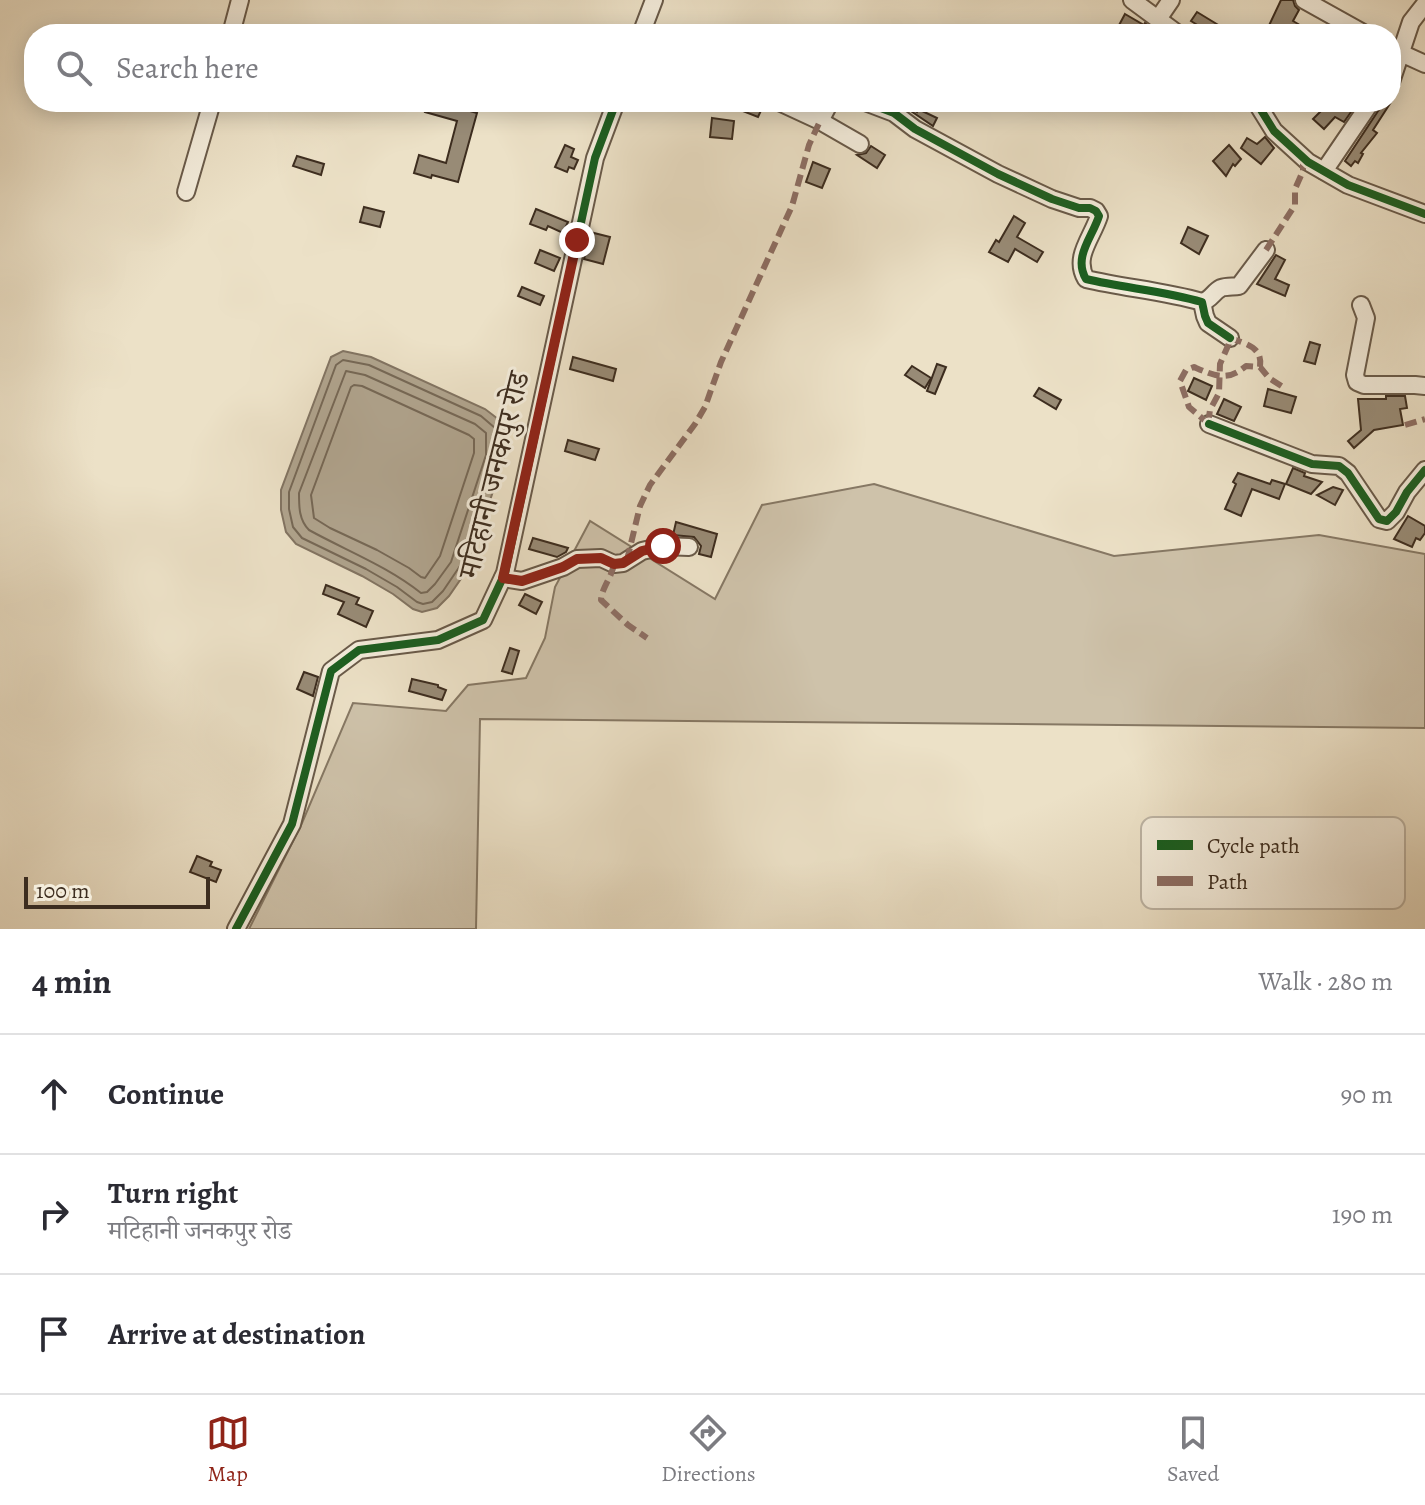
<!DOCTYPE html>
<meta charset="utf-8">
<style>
:root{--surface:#fff;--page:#f7f7f7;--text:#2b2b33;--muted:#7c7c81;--line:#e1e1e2;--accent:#8f2418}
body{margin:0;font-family:Alegreya,"Noto Serif Devanagari",serif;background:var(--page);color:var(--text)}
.scale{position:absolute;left:24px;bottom:20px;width:186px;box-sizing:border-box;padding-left:8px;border:4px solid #3d2d1f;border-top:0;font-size:22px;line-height:28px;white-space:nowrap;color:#3d2d1f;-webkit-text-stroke:6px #f3ecdb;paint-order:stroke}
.stop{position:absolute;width:24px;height:24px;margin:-18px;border:6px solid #8f2418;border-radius:50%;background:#fff}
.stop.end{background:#8f2418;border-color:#fff;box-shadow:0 2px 8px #0008}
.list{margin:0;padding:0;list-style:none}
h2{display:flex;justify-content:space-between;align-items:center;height:104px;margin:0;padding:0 32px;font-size:34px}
h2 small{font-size:26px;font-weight:400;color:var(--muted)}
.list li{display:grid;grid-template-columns:52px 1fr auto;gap:24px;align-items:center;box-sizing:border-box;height:120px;padding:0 32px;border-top:2px solid var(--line)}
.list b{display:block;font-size:30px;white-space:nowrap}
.list p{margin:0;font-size:26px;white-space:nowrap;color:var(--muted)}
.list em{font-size:26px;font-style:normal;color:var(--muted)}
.icon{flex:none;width:44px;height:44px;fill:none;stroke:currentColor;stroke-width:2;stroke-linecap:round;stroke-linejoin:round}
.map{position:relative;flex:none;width:1425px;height:929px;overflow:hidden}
.search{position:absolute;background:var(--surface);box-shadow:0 4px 20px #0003;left:24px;right:24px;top:24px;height:88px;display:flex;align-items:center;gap:20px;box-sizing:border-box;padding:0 28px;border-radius:32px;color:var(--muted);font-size:30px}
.sheet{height:464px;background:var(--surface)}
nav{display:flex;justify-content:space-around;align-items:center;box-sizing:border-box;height:112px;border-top:2px solid var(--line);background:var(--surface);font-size:22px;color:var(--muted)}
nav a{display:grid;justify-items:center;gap:4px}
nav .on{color:var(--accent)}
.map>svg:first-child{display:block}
</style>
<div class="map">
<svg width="1425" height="929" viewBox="0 0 1425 929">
<rect width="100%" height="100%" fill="#ece1c7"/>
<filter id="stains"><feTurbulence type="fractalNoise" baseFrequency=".0025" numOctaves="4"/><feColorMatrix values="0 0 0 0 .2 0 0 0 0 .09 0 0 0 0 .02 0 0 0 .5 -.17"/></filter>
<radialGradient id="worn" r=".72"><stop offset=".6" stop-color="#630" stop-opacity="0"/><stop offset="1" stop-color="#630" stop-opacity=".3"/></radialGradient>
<path fill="#cec2aa" stroke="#867864" stroke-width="2" d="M 874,484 L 1114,556 L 1319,535 L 1425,554 L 1425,728 L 480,719 L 476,929 L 249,929 L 302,823 L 353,703 L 446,711 L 468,685 L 526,678 L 545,638 L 555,587 L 590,521 L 715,599 L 762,505 Z"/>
<path fill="#b0a48e" stroke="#827462" stroke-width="2" d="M 343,351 L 371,357 L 485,409 L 502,422 L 505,434 L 504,458 L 467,570 L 449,596 L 437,608 L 422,612 L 413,609 L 393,594 L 362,576 L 296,544 L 286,532 L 281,510 L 281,490 L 331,357 Z"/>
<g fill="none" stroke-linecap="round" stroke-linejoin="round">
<g stroke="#766856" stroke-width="2">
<path d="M 343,360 L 369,365 L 481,416 L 495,428 L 496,456 L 460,566 L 443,591 L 432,602 L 423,604 L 417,602 L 397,587 L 366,569 L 302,538 L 293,527 L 289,509 L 289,492 L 336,365 Z"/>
<path d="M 346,371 L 365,375 L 475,424 L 486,433 L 486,455 L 451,562 L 435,584 L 427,592 L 421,593 C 387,566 347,551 309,530 C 299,520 299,507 299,493 Z"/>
<path d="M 354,385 L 362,386 L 469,435 L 474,439 L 474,453 L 440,556 L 425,578 L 421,577 L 409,568 L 377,550 L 330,528 L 314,518 L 311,495 L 351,387 Z"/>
</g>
</g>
<g fill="#988b76" stroke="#3d2d1f" stroke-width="2">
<path d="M 1281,0 L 1293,0 L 1295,6 L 1299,10 L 1293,21 L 1315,34 L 1265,34 Z"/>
<path d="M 1197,12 L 1233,34 L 1206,34 L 1197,30 L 1199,26 L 1191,21 Z"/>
<path d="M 1125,14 L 1144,25 L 1145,23 L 1159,34 L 1131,34 L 1118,27 Z"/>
<path d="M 428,102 L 438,102 L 477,113 L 458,182 L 432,175 L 431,178 L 414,173 L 419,155 L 446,163 L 457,121 L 425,112 Z"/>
<path d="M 720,102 L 765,102 L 758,117 Z"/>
<path d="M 1330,102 L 1358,102 L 1344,122 L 1335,117 L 1324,129 L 1313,119 Z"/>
<path d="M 1382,102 L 1391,102 L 1373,130 L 1377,133 L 1361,153 L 1363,154 L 1358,163 L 1355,161 L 1351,166 L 1345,161 L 1380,108 Z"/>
<path d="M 903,103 L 917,112 L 918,109 L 937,118 L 933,126 L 902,105 Z"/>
<path d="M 712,118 L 734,121 L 732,139 L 710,137 Z"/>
<path d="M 1265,137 L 1274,148 L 1261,164 L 1241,148 L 1247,138 L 1257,144 Z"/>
<path d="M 565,145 L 574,149 L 571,157 L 578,160 L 574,169 L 569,167 L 567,172 L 555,167 Z"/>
<path d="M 1229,145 L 1241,159 L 1235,166 L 1233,164 L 1226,176 L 1213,161 Z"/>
<path d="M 871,146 L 885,155 L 877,168 L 857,155 L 866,153 Z"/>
<path d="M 297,156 L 324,164 L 321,175 L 293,166 Z"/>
<path d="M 813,162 L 830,169 L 822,188 L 806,182 Z"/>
<path d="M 364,207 L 384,212 L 380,227 L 360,222 Z"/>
<path d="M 536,209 L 568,222 L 563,233 L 548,226 L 546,230 L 530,224 Z"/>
<path d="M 1014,216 L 1025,223 L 1017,237 L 1043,252 L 1037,262 L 1015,249 L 1008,262 L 989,252 L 996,240 L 999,242 Z"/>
<path d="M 1188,227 L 1208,236 L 1199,254 L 1181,243 Z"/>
<path d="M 590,232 L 610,237 L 603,264 L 584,259 Z"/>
<path d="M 540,250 L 560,258 L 554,271 L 535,263 Z"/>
<path d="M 1276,255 L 1285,260 L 1275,279 L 1289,285 L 1285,296 L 1257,284 Z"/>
<path d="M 522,287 L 544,296 L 540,305 L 518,296 Z"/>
<path d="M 1310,342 L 1320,345 L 1315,364 L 1304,361 Z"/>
<path d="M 573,357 L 616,369 L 613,381 L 570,369 Z"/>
<path d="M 937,364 L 946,367 L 935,394 L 927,391 Z"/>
<path d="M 912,366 L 931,378 L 925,388 L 905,375 Z"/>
<path d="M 1194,378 L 1212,386 L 1206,400 L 1188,391 Z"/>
<path d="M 1039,388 L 1061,400 L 1056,409 L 1034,396 Z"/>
<path d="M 1268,389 L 1296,397 L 1291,413 L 1264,406 Z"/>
<path d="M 1386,396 L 1405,396 L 1407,408 L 1400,409 L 1403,425 L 1374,430 L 1354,448 L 1348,441 L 1361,430 L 1358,399 L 1386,399 Z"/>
<path d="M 1224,399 L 1241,407 L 1234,421 L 1217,414 Z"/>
<path d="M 568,440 L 599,449 L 595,460 L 565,451 Z"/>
<path d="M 1293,468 L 1305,473 L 1304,476 L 1322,482 L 1311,494 L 1286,484 Z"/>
<path d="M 1238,473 L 1270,484 L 1272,480 L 1285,484 L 1279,499 L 1252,489 L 1241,516 L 1225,509 L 1236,484 L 1233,482 Z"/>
<path d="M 1333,487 L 1343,490 L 1335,505 L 1317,495 Z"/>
<path d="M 1408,516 L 1425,526 L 1425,533 L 1420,540 L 1416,538 L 1412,547 L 1394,539 Z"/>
<path d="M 676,522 L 717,534 L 711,557 L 699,554 L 701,546 L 694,537 L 673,535 Z"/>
<path d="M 533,538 L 568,548 L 566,552 L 557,557 L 529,549 Z"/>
<path d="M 326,585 L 359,598 L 356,604 L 373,611 L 366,627 L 338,614 L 344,602 L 323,594 Z"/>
<path d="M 525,594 L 542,602 L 536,614 L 519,605 Z"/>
<path d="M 510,648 L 519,651 L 512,674 L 502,671 Z"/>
<path d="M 304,672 L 318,677 L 313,696 L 297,689 Z"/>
<path d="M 412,679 L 438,685 L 438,687 L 446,690 L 442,700 L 409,691 Z"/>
<path d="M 197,856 L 212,862 L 210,866 L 221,870 L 216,882 L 190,872 Z"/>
</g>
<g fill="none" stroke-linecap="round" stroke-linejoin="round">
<g stroke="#695a49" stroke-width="20">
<g id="minor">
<path d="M 1132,0 L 1178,34"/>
<path d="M 1304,0 L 1365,34"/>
<path d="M 1158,19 L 1171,0"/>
<path d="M 231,34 L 240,0"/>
<path d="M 641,34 L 654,0"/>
<path d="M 1392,49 L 1425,64"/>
<path d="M 1391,82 L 1411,22 L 1425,4"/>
<path d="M 779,102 L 820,121 L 860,144"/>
<path d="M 865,102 L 894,113 L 915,129 L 998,174 L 1052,199 L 1079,208 L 1090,208 L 1096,211 L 1099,216 C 1092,238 1073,257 1086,279 C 1124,288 1164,291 1202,302 L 1205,316 L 1208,323 L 1230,338"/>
<path d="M 1256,102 L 1274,131 L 1308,162 L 1348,185 L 1425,214"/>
<path d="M 820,121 L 830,102"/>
<path d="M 1324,171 L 1371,102"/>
<path d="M 186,192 L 212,102"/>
<path d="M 1202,302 C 1211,300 1213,292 1221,288 C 1227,286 1234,287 1239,286 L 1266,250"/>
<path d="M 1361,305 L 1366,318 L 1355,375 L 1357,382 L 1364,385 L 1415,385 L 1425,386"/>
<path d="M 1209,424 L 1312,464 L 1339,466 L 1348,473 L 1379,519 L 1387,521 L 1396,512 L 1407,492 L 1425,470"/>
<path d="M 503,578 L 522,581 L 563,567 L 577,559 L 601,558 L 614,564 L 623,563 L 642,551 L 663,546 L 689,547"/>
<path d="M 236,929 L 292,824 L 331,671 L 359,650 L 438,640 L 483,620 L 505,573 L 595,158 L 616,102"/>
</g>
</g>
<use href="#minor" stroke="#f3ecdb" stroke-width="16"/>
<g stroke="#8d6e63" stroke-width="6" stroke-dasharray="12 6" stroke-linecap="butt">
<path d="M 1266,250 L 1295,205 L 1295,189 L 1303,171 L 1303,157"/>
<path d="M 1230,338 C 1246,344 1263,347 1260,367"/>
<path d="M 1208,423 L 1210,410 L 1219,393 L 1220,364 L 1231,339"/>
<path d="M 1209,424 L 1189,407 L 1180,381 L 1186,370 L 1194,367 C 1215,376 1227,382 1246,366 L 1260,367 L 1269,378 L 1283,387"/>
<path d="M 1405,425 L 1425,419"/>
<path d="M 627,560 L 640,506 L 650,485 L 695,424 L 705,407 L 721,362 L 792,206 L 809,145 L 820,121"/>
<path d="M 614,564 C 612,577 602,587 601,600 L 628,625 L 647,638"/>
</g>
<g stroke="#f3ecdb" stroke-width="13">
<g id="cycleway">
<path d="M 865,102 L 894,113 L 915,129 L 998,174 L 1052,199 L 1079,208 L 1090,208 L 1096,211 L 1099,216 C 1092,238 1073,257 1086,279 C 1124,288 1164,291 1202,302 L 1205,316 L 1208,323 L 1230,338"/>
<path d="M 1256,102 L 1274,131 L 1308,162 L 1348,185 L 1425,214"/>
<path d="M 1209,424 L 1312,464 L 1339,466 L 1348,473 L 1379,519 L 1387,521 L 1396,512 L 1407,492 L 1425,470"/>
<path d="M 236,929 L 292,824 L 331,671 L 359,650 L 438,640 L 483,620 L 505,573 L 595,158 L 616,102"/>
</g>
</g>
<use href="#cycleway" stroke="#1b5e20" stroke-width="8"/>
</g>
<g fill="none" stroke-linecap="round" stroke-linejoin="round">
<path stroke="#8f2418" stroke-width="10" d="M 577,240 L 503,578 L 522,581 L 563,567 L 577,559 L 601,558 L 614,564 L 623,563 L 642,551 L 663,546"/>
</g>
<g text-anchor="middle" stroke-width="6" stroke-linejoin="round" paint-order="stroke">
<g font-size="30" fill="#3d2d1f" stroke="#f3ecdb">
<text transform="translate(494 475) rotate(-76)" y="10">मटिहानी जनकपुर रोड</text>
</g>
</g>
<rect x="1141" y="817" width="264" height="92" rx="12" fill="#f3ecdb" stroke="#bcb3a3" stroke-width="2"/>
<rect x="1157" y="840" width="36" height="10" fill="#1b5e20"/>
<rect x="1157" y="876" width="36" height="10" fill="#8d6e63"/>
<g font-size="22" fill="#3d2d1f">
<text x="1207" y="853">Cycle path</text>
<text x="1207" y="889">Path</text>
</g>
<rect width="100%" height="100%" filter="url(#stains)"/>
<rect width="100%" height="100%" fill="url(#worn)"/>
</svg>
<div class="scale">100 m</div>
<div class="stop" style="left:663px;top:546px"></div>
<div class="stop end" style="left:577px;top:240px"></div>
<div class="search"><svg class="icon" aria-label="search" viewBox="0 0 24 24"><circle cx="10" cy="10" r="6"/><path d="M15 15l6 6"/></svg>Search here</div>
</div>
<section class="sheet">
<h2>4 min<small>Walk · 280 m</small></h2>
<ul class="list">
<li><svg class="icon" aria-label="ahead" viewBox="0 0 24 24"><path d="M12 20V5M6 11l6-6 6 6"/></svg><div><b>Continue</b></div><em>90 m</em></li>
<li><svg class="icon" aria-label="right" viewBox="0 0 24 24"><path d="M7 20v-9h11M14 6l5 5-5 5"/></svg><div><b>Turn right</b><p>मटिहानी जनकपुर रोड</p></div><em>190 m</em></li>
<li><svg class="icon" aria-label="arrive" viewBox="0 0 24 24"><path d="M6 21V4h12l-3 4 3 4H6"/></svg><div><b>Arrive at destination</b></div></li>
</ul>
</section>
<nav>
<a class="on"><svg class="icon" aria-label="map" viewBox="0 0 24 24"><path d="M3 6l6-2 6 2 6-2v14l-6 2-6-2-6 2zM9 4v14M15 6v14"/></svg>Map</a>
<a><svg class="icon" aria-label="directions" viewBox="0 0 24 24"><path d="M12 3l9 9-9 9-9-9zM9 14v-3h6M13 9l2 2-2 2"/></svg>Directions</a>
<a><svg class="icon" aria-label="saved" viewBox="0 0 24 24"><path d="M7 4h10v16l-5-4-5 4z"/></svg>Saved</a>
</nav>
